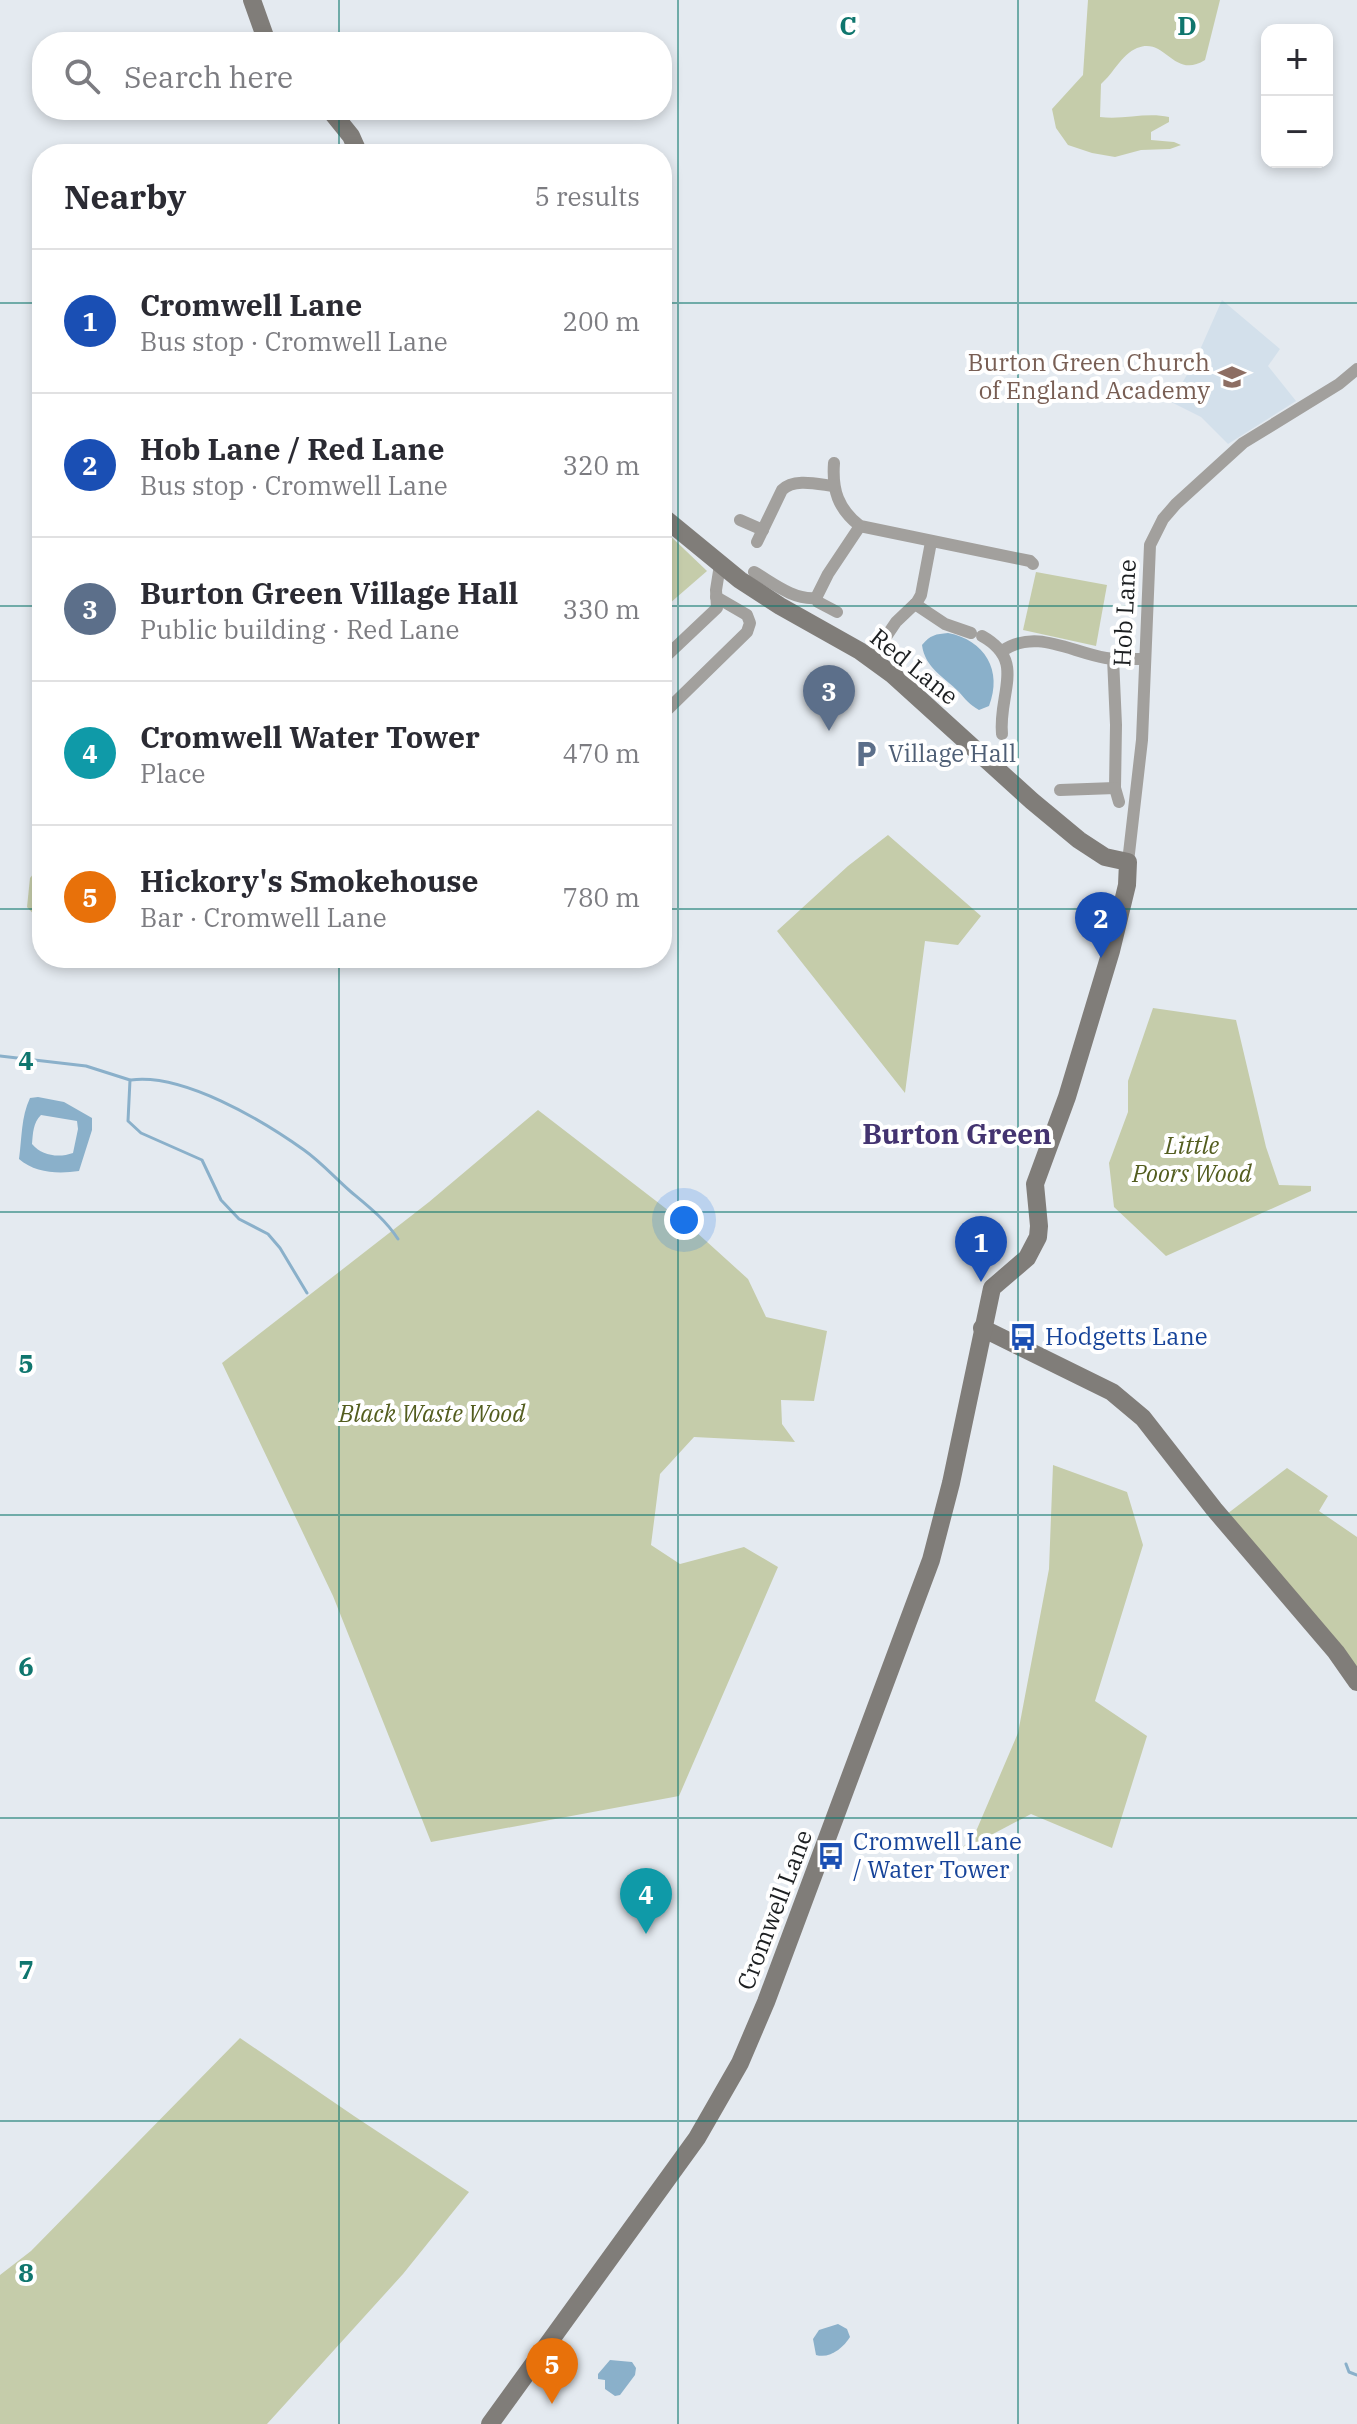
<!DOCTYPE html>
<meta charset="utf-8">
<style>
:root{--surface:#fff;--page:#f2f2f3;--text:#2b2b33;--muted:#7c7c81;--line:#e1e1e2;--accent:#1a73e8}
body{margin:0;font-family:"IBM Plex Serif",serif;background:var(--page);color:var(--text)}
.controls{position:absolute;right:24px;top:24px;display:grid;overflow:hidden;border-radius:16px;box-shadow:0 4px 12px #0003}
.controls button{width:72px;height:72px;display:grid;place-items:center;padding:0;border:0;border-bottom:2px solid var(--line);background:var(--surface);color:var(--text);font:40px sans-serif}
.you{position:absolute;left:684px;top:1220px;width:28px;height:28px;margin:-20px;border:6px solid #fff;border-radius:50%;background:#1a73e8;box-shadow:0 0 0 12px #1a73e833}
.badge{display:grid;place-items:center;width:52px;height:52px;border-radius:50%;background:var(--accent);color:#fff;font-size:26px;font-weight:700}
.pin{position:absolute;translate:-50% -66px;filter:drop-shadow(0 2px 4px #0008)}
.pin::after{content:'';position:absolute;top:42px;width:28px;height:24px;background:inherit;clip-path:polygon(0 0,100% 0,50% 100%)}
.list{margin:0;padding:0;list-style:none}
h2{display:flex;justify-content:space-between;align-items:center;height:104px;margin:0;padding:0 32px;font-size:34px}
h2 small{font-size:26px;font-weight:400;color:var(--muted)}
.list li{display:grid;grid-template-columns:52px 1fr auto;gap:24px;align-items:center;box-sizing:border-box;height:144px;padding:0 32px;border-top:2px solid var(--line)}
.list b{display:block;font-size:30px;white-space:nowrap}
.list p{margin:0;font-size:26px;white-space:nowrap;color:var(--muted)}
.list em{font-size:26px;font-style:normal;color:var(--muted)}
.icon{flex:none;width:44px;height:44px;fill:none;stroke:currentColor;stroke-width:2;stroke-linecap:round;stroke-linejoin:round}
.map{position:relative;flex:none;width:1357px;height:2424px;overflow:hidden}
.search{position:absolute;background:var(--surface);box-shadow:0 4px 12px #0003;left:32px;top:32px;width:640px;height:88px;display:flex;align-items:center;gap:20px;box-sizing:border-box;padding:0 28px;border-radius:32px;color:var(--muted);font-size:30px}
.panel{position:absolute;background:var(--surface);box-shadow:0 4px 12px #0003;left:32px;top:144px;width:640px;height:824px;border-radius:32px}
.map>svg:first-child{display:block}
</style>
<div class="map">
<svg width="1357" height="2424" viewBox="0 0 1357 2424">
<rect width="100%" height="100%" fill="#e4eaf0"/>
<path fill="#d3e0eb" d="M 1222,300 L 1280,349 L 1268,366 L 1296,401 L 1228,444 L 1201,417 L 1171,402 L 1195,361 Z"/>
<g fill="#c5ccaa">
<path d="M 1088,0 L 1220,0 L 1205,60 C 1173,80 1166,36 1137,48 C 1121,55 1114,73 1101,84 L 1100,117 C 1124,120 1146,112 1169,117 L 1169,122 L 1151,132 L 1151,140 L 1174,142 L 1181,145 L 1170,149 L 1141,150 L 1115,157 L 1092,153 L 1068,145 L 1056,128 L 1052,109 L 1083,75 Z"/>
<path d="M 662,528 L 707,571 L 662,610 Z"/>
<path d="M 1036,572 L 1107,585 L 1096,646 L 1023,630 Z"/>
<path d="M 888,835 L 981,916 L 958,945 L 925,941 L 905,1093 L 777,931 L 848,866 Z"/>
<path d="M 42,863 L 42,923 L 27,907 L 30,878 Z"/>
<path d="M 1153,1008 L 1236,1020 L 1266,1147 L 1279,1185 L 1311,1186 L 1311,1191 L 1166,1256 L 1114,1207 L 1109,1163 L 1128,1112 L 1128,1081 Z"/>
<path d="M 538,1110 L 695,1231 L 748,1279 L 766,1317 L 827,1331 L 814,1401 L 781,1400 L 782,1424 L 795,1442 L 694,1437 L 660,1474 L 651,1545 L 680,1564 L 744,1547 L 778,1567 L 679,1796 L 431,1842 L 333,1596 L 222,1363 L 429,1202 Z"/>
<path d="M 1053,1465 L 1127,1492 L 1143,1545 L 1095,1701 L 1147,1736 L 1112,1848 L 1031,1814 L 957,1853 L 974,1836 L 1018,1733 L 1049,1569 Z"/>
<path d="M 1287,1468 L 1328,1496 L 1319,1511 L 1357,1537 L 1357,1671 L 1227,1514 Z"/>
<path d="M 240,2038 L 354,2116 L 469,2192 L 403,2274 L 267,2424 L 0,2424 L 0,2275 L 31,2251 Z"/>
</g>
<g fill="#8ab0ca" fill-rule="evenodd">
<path d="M 948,633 C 985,640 1003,671 989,706 L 979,710 C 970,705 965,699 959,692 C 944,677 925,668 922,645 C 930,635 936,634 948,633 Z"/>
<path d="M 38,1097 L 64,1102 L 92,1118 L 92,1130 L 79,1171 C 58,1174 35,1173 19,1159 C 22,1138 21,1117 30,1098 ZM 41,1115 L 77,1121 L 78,1129 L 73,1153 C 59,1158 42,1156 32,1144 C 33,1133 33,1123 41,1115 Z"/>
<path d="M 838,2324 L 847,2329 L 850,2337 C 843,2348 830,2359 816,2355 L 813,2339 L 819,2330 Z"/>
<path d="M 610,2360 L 632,2362 L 636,2368 L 635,2375 L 620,2395 L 615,2396 L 605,2389 L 605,2380 L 598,2379 L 598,2374 Z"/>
</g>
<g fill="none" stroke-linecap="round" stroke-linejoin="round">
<g stroke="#8ab0ca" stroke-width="3">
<path d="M 0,1056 L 86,1066 L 130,1080 L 128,1121 L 141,1133 L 202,1160 L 221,1200 L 239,1219 L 268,1234 L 280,1248 L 307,1293"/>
<path d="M 131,1080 C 183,1073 262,1120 304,1150 C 321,1162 335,1178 350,1191 C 368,1206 385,1219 398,1239"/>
<path d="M 1346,2364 L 1349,2372 L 1357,2375"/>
</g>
<g stroke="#a2a09d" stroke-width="12">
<path d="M 834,463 C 832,490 838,509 860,526 L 1030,561 L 1033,564"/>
<path d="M 740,520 L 763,530"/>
<path d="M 757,542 L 782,490 C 794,478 817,484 833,486"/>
<path d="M 754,572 C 773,583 793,600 816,598 L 818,602 L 837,612"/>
<path d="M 816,598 L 828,574 L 860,526"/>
<path d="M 915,604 L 945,624 L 971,633"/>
<path d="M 982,636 C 1027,661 998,693 1002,734"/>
<path d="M 1002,651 C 1036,628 1070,652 1106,658 C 1118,660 1132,659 1144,659"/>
<path d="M 1113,658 L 1116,725 L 1115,788 L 1119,802"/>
<path d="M 871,659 L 896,622 L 917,602 L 921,595 L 931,542"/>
<path d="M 662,660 L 717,608 L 716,590 L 720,565"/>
<path d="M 662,715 L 747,632 L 750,623 L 747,615 L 716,597"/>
<path d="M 1060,790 L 1115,788"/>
<path d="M 1128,862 L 1142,740 L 1150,545 L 1163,519 L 1176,504 L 1243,443 L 1339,384 L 1357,369"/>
</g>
<g stroke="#807d79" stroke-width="18">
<path d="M 252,0 L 267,42"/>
<path d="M 330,110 L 351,136 L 359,154"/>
<path d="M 982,1328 L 1112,1392 L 1143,1418 L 1214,1509 L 1336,1652 L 1357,1682"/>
<path d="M 490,2424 L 697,2138 L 740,2063 L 766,2002 L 931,1560 L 951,1483 L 992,1288 L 1027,1258 L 1038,1237 L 1039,1226 L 1035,1184 L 1067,1097 L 1111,951 L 1127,885 L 1128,862 L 1105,857 L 1079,840 L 1032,801 L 893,675 L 860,651 L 780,606 L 740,580 L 662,516"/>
</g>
</g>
<path fill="none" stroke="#0f766e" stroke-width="2" stroke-opacity="0.55" d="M 339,0 L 339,42M 678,0 L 678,2424M 1018,0 L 1018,2424M 339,110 L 339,154M 0,303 L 42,303M 662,303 L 1357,303M 0,606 L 42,606M 662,606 L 1357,606M 0,909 L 42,909M 662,909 L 1357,909M 339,958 L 339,2424M 0,1212 L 1357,1212M 0,1515 L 1357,1515M 0,1818 L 1357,1818M 0,2121 L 1357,2121"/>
<defs>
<g id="school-bare" transform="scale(2.16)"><path d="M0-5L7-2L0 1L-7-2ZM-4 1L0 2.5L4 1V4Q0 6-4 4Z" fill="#8d6e63" stroke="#fff" stroke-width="2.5" paint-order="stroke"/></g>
<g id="parking-bare" transform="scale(2.16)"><path d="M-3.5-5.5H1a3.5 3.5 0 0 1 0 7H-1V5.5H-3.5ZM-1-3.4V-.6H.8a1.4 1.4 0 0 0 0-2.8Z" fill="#5c6f8a" stroke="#fff" stroke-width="2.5" paint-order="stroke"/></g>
<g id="bus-bare" transform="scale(2.16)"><path d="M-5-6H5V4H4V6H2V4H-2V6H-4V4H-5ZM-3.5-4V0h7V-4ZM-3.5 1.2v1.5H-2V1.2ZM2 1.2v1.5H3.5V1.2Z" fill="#1a4fb4" stroke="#fff" stroke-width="2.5" paint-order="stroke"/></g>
</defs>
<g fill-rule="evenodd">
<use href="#school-bare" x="1232" y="377"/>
<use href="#parking-bare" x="866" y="754"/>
<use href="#bus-bare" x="1023" y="1337"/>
<use href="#bus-bare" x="831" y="1856"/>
</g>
<g text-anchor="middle" stroke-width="8" stroke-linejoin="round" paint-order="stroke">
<g font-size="24" fill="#785e54" stroke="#fff" text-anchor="end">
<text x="1210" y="371">Burton Green Church<tspan x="1210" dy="28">of England Academy</tspan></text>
</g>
<g font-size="24" fill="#1c1f21" stroke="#fff">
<text transform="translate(1125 613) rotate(-87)" y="8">Hob Lane</text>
<text transform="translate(914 667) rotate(39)" y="8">Red Lane</text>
<text transform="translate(775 1910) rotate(-69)" y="8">Cromwell Lane</text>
</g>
<g font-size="24" fill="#4e5e75" stroke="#fff" text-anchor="start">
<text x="888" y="762">Village Hall</text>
</g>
<g font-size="24" font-style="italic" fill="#535d1f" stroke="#fff">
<text x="1192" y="1154">Little<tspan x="1192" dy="28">Poors Wood</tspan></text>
<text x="432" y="1422">Black Waste Wood</text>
</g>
<g font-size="24" fill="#164399" stroke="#fff" text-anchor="start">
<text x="1045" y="1345">Hodgetts Lane</text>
<text x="853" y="1850">Cromwell Lane<tspan x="853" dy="28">/ Water Tower</tspan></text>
</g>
<g font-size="28" font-weight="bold" fill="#433370" stroke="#fff">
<text x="957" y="1144">Burton Green</text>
</g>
</g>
<g font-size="26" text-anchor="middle" font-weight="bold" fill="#0f766e" stroke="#fff" stroke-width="8" stroke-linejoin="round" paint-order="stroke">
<text x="848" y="35">C</text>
<text x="1187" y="35">D</text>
<text x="26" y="1070">4</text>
<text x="26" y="1373">5</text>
<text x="26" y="1676">6</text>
<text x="26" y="1979">7</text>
<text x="26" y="2282">8</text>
</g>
</svg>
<div class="controls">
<button>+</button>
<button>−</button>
</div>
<div class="you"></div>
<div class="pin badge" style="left:981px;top:1282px;background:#1a4fb4">1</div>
<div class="pin badge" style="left:1101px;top:958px;background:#1a4fb4">2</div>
<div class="pin badge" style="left:829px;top:731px;background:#5c6f8a">3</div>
<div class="pin badge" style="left:646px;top:1934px;background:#0f9aa8">4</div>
<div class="pin badge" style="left:552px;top:2404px;background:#e8710a">5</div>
<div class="search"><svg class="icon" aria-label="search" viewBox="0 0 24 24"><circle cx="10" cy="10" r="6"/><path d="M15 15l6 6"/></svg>Search here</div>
<section class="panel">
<h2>Nearby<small>5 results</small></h2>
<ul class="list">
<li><span class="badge" style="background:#1a4fb4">1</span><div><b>Cromwell Lane</b><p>Bus stop · Cromwell Lane</p></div><em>200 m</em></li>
<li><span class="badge" style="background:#1a4fb4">2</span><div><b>Hob Lane / Red Lane</b><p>Bus stop · Cromwell Lane</p></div><em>320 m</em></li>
<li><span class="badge" style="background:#5c6f8a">3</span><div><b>Burton Green Village Hall</b><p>Public building · Red Lane</p></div><em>330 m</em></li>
<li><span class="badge" style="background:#0f9aa8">4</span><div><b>Cromwell Water Tower</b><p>Place</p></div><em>470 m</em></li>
<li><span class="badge" style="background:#e8710a">5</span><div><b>Hickory's Smokehouse</b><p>Bar · Cromwell Lane</p></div><em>780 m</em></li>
</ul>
</section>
</div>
